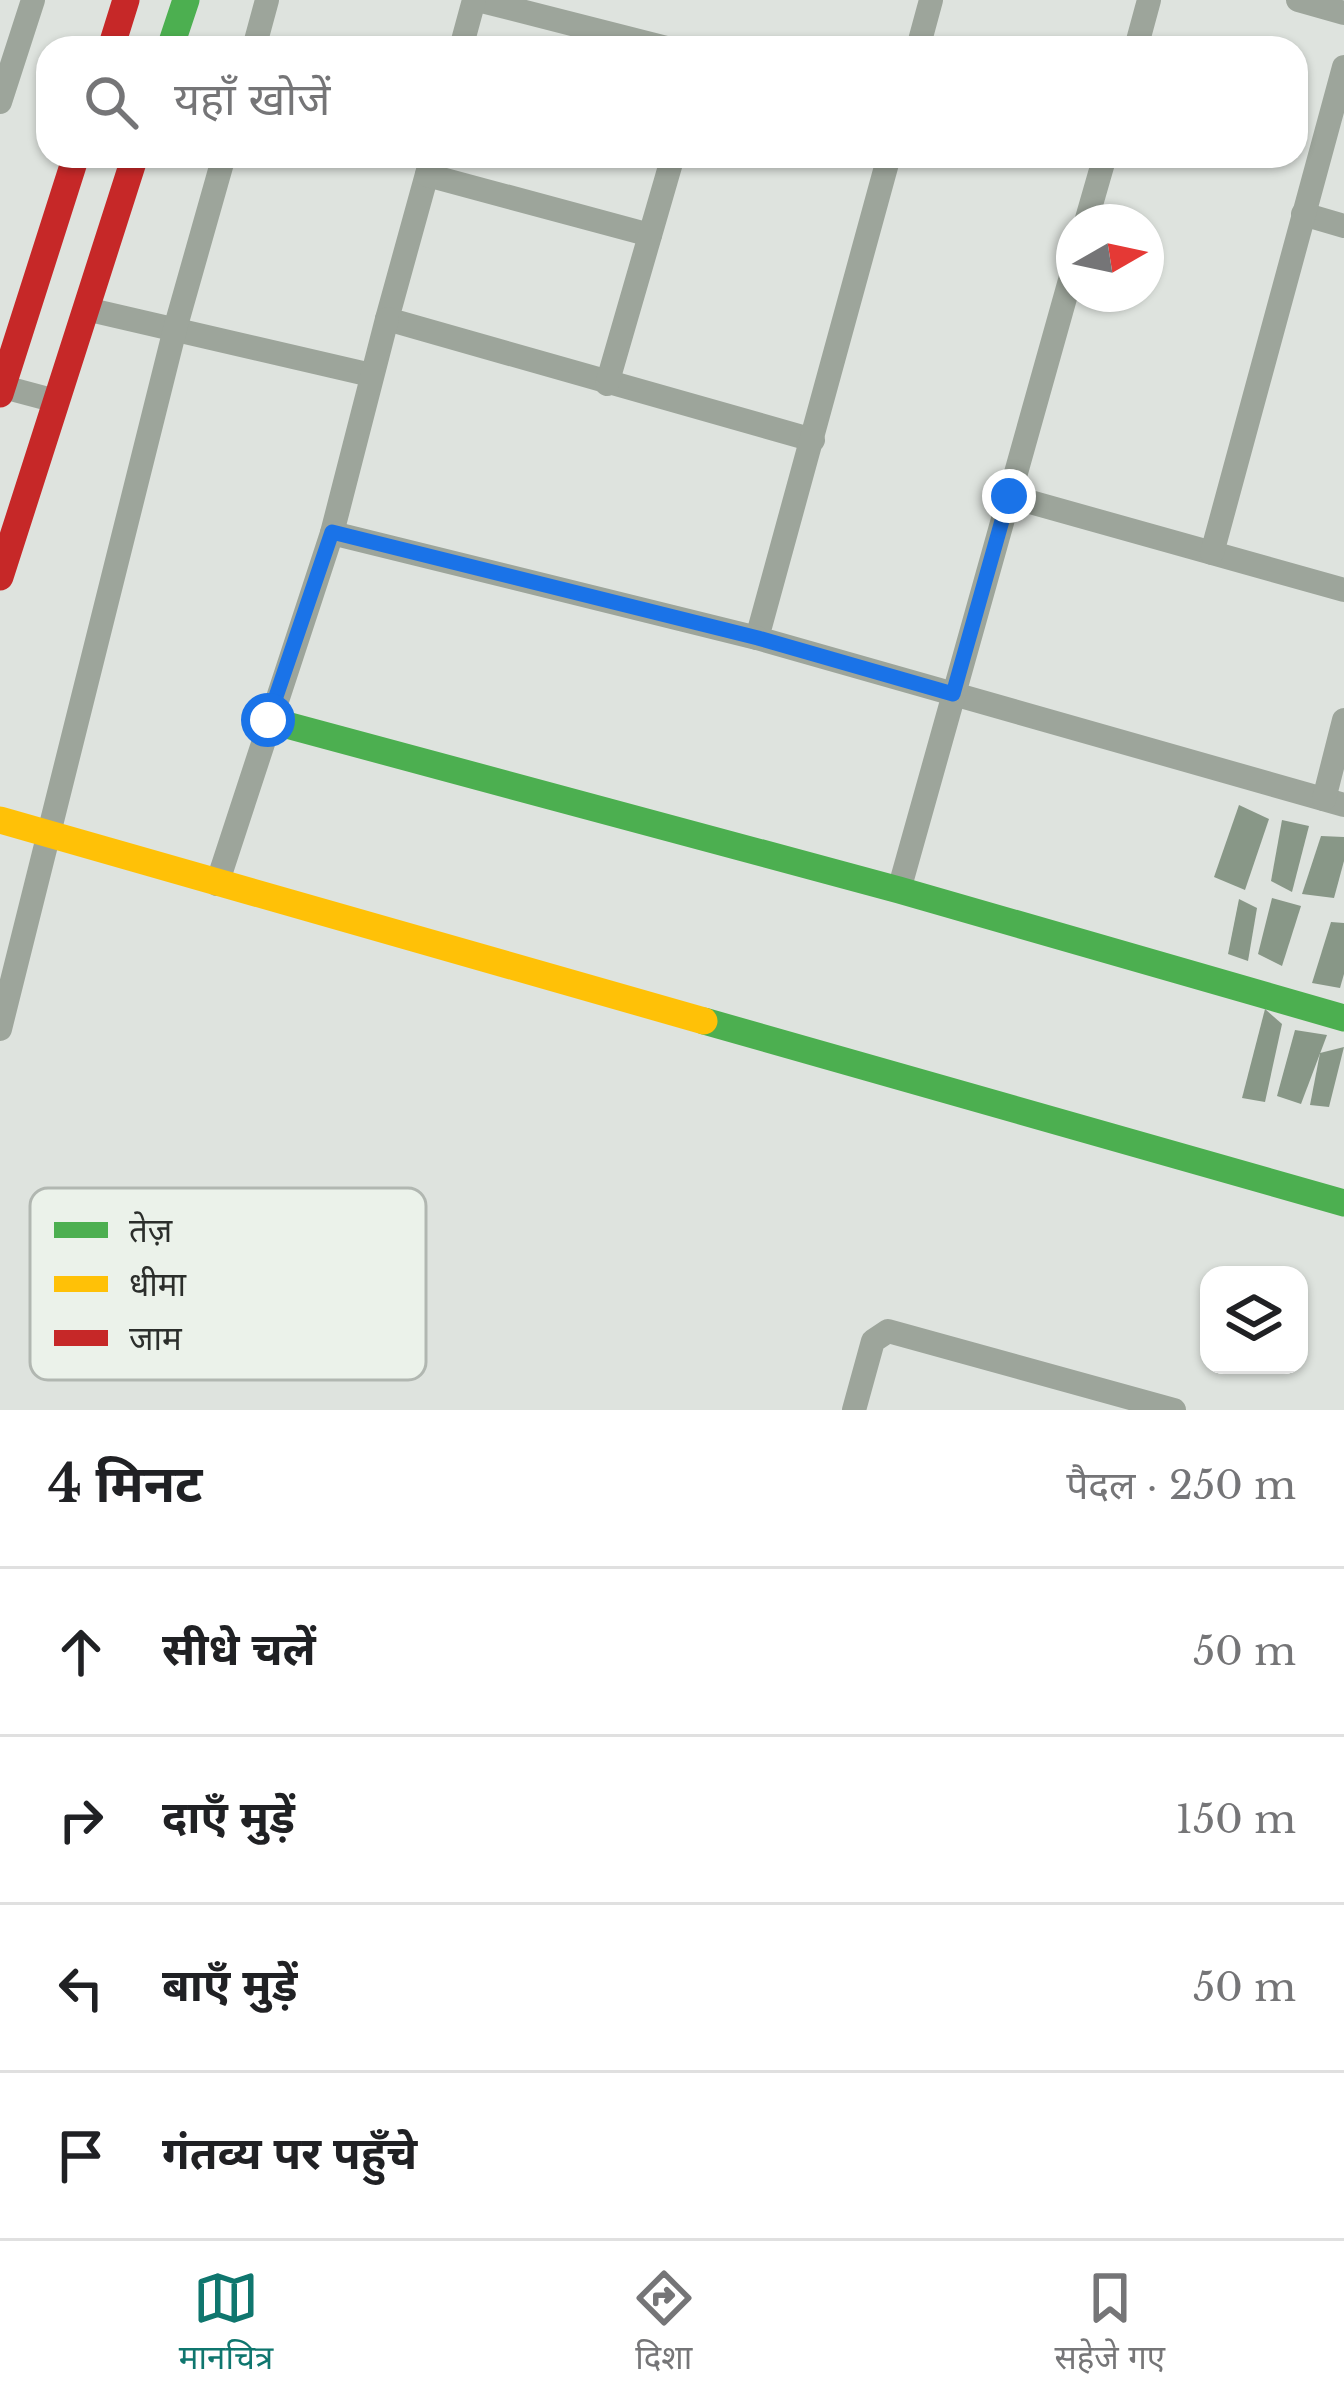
<!DOCTYPE html>
<html lang="hi">
<meta charset="utf-8">
<style>
:root{--surface:#fff;--page:#f2f2f2;--text:#202124;--muted:#757577;--line:#e0e0e0;--accent:#0f766e}
body{margin:0;font-family:"Libre Baskerville","Noto Sans Devanagari",serif;background:var(--page);color:var(--text)}
.controls{position:absolute;right:36px;bottom:36px;display:grid;overflow:hidden;border-radius:24px;box-shadow:0 3px 9px #0004}
.controls button{width:108px;height:108px;display:grid;place-items:center;padding:0;border:0;border-bottom:3px solid var(--line);background:var(--surface);color:var(--text);font:60px sans-serif}
.compass{position:absolute;left:1056px;top:204px;width:108px;height:108px;border-radius:50%;background:var(--surface);box-shadow:0 3px 9px #0004;rotate:81deg}
.stop{position:absolute;width:36px;height:36px;margin:-27px;border:9px solid #1a73e8;border-radius:50%;background:#fff}
.stop.end{background:#1a73e8;border-color:#fff;box-shadow:0 3px 12px #0008}
.list{margin:0;padding:0;list-style:none}
h2{display:flex;justify-content:space-between;align-items:center;height:156px;margin:0;padding:0 48px;font-size:51px}
h2 small{font-size:39px;font-weight:400;color:var(--muted)}
.list li{display:grid;grid-template-columns:78px 1fr auto;gap:36px;align-items:center;box-sizing:border-box;height:168px;padding:0 48px;border-top:3px solid var(--line)}
.list b{display:block;font-size:45px;white-space:nowrap}
.list em{font-size:39px;font-style:normal;color:var(--muted)}
.icon{flex:none;width:66px;height:66px;fill:none;stroke:currentColor;stroke-width:2;stroke-linecap:round;stroke-linejoin:round}
.map{position:relative;flex:none;width:1344px;height:1410px;overflow:hidden}
.search{position:absolute;background:var(--surface);box-shadow:0 3px 9px #0004;left:36px;right:36px;top:36px;height:132px;display:flex;align-items:center;gap:30px;box-sizing:border-box;padding:0 42px;border-radius:36px;color:var(--muted);font-size:45px}
.sheet{height:828px;background:var(--surface)}
nav{display:flex;justify-content:space-around;align-items:center;box-sizing:border-box;height:168px;border-top:3px solid var(--line);background:var(--surface);font-size:33px;color:var(--muted)}
nav a{display:grid;justify-items:center;gap:6px}
nav .on{color:var(--accent)}
.map>svg:first-child{display:block}
</style>
<div class="map">
<svg width="1344" height="1410" viewBox="0 0 1344 1410">
<rect width="100%" height="100%" fill="#dee3de"/>
<g fill="#889787">
<path d="M 1239,805 L 1269,819 L 1245,890 L 1214,877 Z"/>
<path d="M 1282,820 L 1309,826 L 1292,892 L 1271,881 Z"/>
<path d="M 1321,836 L 1344,837 L 1344,861 L 1334,898 L 1302,894 Z"/>
<path d="M 1272,898 L 1301,906 L 1282,966 L 1258,954 Z"/>
<path d="M 1239,899 L 1257,908 L 1248,961 L 1228,954 Z"/>
<path d="M 1331,922 L 1344,923 L 1344,974 L 1340,988 L 1312,983 Z"/>
<path d="M 1265,1009 L 1282,1024 L 1265,1102 L 1242,1098 Z"/>
<path d="M 1295,1030 L 1327,1035 L 1301,1104 L 1277,1096 Z"/>
<path d="M 1344,1047 L 1329,1107 L 1310,1105 L 1320,1053 Z"/>
</g>
<g fill="none" stroke-linecap="round" stroke-linejoin="round">
<g stroke="#9da59b" stroke-width="24">
<path d="M 478,0 L 666,48"/>
<path d="M 1298,0 L 1344,13"/>
<path d="M 254,48 L 267,0"/>
<path d="M 461,48 L 474,0"/>
<path d="M 918,48 L 931,0"/>
<path d="M 1136,48 L 1149,0"/>
<path d="M 0,102 L 33,0"/>
<path d="M 432,156 L 387,319 L 813,440"/>
<path d="M 889,156 L 757,638 L 1344,805"/>
<path d="M 427,175 L 650,235"/>
<path d="M 1303,214 L 1344,226"/>
<path d="M 1086,222 L 1105,156"/>
<path d="M 86,309 L 371,375"/>
<path d="M 607,384 L 673,156"/>
<path d="M 0,386 L 56,401"/>
<path d="M 1009,496 L 1344,590"/>
<path d="M 332,533 L 387,319"/>
<path d="M 1212,553 L 1344,67"/>
<path d="M 1324,799 L 1344,720"/>
<path d="M 217,884 L 332,533 L 757,638"/>
<path d="M 899,890 L 1074,266"/>
<path d="M 0,1029 L 175,329 L 224,156"/>
<path d="M 854,1410 L 873,1341 L 888,1331 L 1174,1410"/>
</g>
<g stroke="#4caf50" stroke-width="27">
<path d="M 170,48 L 186,0"/>
<path d="M 268,720 L 899,890 L 1344,1018"/>
<path d="M 704,1021 L 1344,1203"/>
</g>
<path stroke="#ffc107" stroke-width="27" d="M 0,820 L 704,1021"/>
<g stroke="#c62828" stroke-width="27">
<path d="M 111,48 L 126,0"/>
<path d="M 0,394 L 76,156"/>
<path d="M 0,577 L 135,156"/>
</g>
</g>
<g fill="none" stroke-linecap="round" stroke-linejoin="round">
<path stroke="#1a73e8" stroke-width="15" d="M 268,720 L 332,532 L 758,638 L 953,694 L 1009,496"/>
</g>
<rect x="30" y="1188" width="396" height="192" rx="18" fill="#ebf2ea" stroke="#b1b7b1" stroke-width="3"/>
<rect x="54" y="1222" width="54" height="16" fill="#4caf50"/>
<rect x="54" y="1276" width="54" height="16" fill="#ffc107"/>
<rect x="54" y="1330" width="54" height="16" fill="#c62828"/>
<g font-size="33" fill="#2b2e2b">
<text x="129" y="1242">तेज़</text>
<text x="129" y="1296">धीमा</text>
<text x="129" y="1350">जाम</text>
</g>
</svg>
<div class="controls">
<button><svg class="icon" aria-label="layers" viewBox="0 0 24 24"><path d="M12 4l9 5-9 5-9-5zM3 14l9 5 9-5"/></svg></button>
</div>
<svg class="compass" viewBox="-18 -18 36 36"><path d="M0-13l5 13h-10z" fill="#e53935"/><path d="M0 13l5-13h-10z" fill="#757577"/></svg>
<div class="stop" style="left:268px;top:720px"></div>
<div class="stop end" style="left:1009px;top:496px"></div>
<div class="search"><svg class="icon" aria-label="search" viewBox="0 0 24 24"><circle cx="10" cy="10" r="6"/><path d="M15 15l6 6"/></svg>यहाँ खोजें</div>
</div>
<section class="sheet">
<h2>4 मिनट<small>पैदल · 250 m</small></h2>
<ul class="list">
<li><svg class="icon" aria-label="ahead" viewBox="0 0 24 24"><path d="M12 20V5M6 11l6-6 6 6"/></svg><div><b>सीधे चलें</b></div><em>50 m</em></li>
<li><svg class="icon" aria-label="right" viewBox="0 0 24 24"><path d="M7 20v-9h11M14 6l5 5-5 5"/></svg><div><b>दाएँ मुड़ें</b></div><em>150 m</em></li>
<li><svg class="icon" aria-label="left" viewBox="0 0 24 24"><path d="M17 20v-9H6M10 6l-5 5 5 5"/></svg><div><b>बाएँ मुड़ें</b></div><em>50 m</em></li>
<li><svg class="icon" aria-label="arrive" viewBox="0 0 24 24"><path d="M6 21V4h12l-3 4 3 4H6"/></svg><div><b>गंतव्य पर पहुँचे</b></div></li>
</ul>
</section>
<nav>
<a class="on"><svg class="icon" aria-label="map" viewBox="0 0 24 24"><path d="M3 6l6-2 6 2 6-2v14l-6 2-6-2-6 2zM9 4v14M15 6v14"/></svg>मानचित्र</a>
<a><svg class="icon" aria-label="directions" viewBox="0 0 24 24"><path d="M12 3l9 9-9 9-9-9zM9 14v-3h6M13 9l2 2-2 2"/></svg>दिशा</a>
<a><svg class="icon" aria-label="saved" viewBox="0 0 24 24"><path d="M7 4h10v16l-5-4-5 4z"/></svg>सहेजे गए</a>
</nav>
